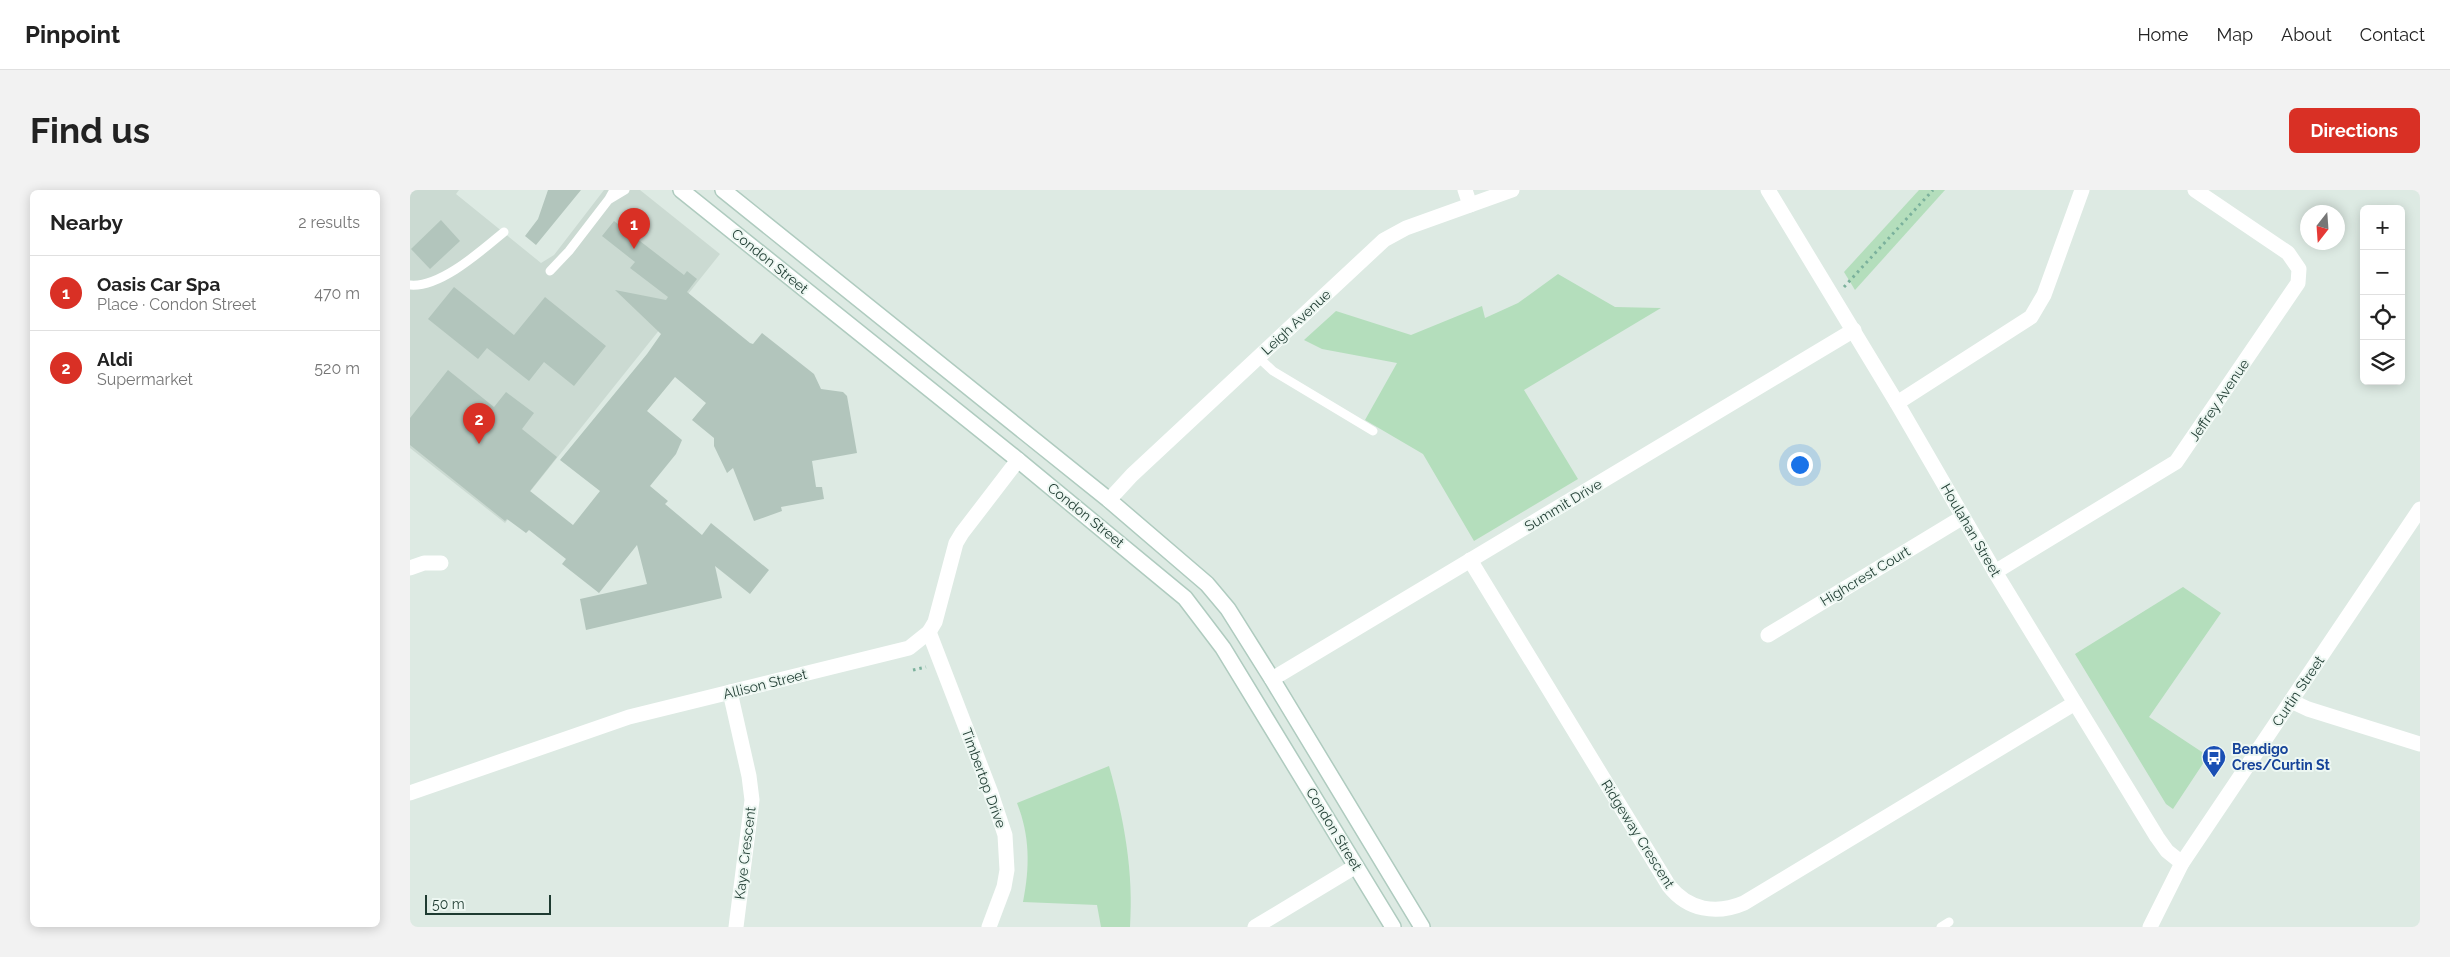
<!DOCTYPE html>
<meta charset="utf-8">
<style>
:root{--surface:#fff;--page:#f2f2f2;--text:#222;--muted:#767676;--line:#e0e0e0;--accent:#d93025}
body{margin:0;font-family:Raleway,sans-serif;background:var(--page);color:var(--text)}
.controls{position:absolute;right:15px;top:15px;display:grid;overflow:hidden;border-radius:8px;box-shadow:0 2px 12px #0003}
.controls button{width:45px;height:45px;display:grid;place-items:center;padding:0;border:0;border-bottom:1px solid var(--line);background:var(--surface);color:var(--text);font:25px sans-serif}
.compass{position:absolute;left:1890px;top:15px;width:45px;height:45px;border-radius:50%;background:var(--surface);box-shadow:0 2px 12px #0003;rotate:197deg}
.scale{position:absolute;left:15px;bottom:12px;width:126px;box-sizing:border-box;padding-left:5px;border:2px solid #1e3b31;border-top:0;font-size:14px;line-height:18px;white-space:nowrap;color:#1e3b31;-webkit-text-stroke:4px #edf7f2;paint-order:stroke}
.you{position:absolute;left:1389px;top:274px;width:18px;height:18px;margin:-12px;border:4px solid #fff;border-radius:50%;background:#1a73e8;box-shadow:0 0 0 8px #1a73e833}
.badge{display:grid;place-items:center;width:32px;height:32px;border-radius:50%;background:var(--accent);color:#fff;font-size:16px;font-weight:700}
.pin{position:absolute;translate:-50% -41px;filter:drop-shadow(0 1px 2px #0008)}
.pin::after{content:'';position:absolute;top:26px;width:18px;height:15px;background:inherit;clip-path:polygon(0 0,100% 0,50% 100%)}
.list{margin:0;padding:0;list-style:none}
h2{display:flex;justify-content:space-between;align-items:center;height:65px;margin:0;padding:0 20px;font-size:21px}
h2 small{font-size:16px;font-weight:400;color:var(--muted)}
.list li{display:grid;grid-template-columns:32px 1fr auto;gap:15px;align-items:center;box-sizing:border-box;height:75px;padding:0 20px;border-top:1px solid var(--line)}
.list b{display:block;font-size:19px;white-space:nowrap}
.list p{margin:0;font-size:16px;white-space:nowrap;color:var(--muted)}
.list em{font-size:16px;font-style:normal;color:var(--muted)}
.icon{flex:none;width:28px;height:28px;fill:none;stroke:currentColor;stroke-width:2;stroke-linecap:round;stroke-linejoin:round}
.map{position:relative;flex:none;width:2010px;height:737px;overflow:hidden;border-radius:8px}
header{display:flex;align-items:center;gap:30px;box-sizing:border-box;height:70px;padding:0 25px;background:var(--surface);border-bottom:1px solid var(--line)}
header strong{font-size:24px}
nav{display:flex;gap:28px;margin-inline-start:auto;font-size:18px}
.intro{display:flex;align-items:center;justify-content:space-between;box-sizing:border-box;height:120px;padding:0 30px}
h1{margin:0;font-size:35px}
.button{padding:12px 22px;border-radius:8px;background:var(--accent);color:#fff;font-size:18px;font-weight:700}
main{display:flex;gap:30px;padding:0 30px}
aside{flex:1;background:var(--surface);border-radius:8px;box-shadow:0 2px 12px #0003}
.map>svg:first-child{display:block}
</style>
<header>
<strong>Pinpoint</strong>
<nav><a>Home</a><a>Map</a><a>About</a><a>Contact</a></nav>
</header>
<div class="intro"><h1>Find us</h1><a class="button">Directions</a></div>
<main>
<aside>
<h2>Nearby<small>2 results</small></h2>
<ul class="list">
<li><span class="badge">1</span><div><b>Oasis Car Spa</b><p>Place · Condon Street</p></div><em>470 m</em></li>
<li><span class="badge">2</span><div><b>Aldi</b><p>Supermarket</p></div><em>520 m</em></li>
</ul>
</aside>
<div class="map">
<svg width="2010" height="737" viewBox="0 0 2010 737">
<rect width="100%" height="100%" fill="#ddeae3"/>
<path fill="#cbdad2" d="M 0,0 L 49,0 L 46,4 L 131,73 L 144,65 L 194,0 L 230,0 L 310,64 L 95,333 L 0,258 Z"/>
<g fill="#b4debc">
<path d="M 1509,0 L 1535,0 L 1445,100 L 1434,82 Z"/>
<path d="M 1148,84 L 1205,117 L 1251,118 L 1114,200 L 1168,289 L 1064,351 L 1013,264 L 955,230 L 987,173 L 912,159 L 894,150 L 926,121 L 1001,145 L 1072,116 L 1075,128 L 1108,113 Z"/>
<path d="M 1773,397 L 1811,423 L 1739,527 L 1798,566 L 1763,619 L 1756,614 L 1665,464 Z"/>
<path d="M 699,576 C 714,628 724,683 720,737 L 691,737 L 687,715 L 613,712 C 620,677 620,646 607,613 Z"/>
</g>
<g fill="#b2c5bc">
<path d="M 138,0 L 171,0 L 126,55 L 115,46 L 128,29 Z"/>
<path d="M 31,30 L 50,51 L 20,79 L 1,59 Z"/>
<path d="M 204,31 L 274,85 L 277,81 L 287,89 L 277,102 L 340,153 L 343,154 L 352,143 L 404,184 L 411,199 L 433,202 L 437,206 L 447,263 L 402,271 L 406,297 L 412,297 L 414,309 L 371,317 L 372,321 L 344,331 L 323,278 L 317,283 L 304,256 L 304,248 L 282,230 L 296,213 L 265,187 L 237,221 L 272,250 L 266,264 L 240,296 L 258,311 L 255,314 L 292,345 L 301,333 L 359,380 L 340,404 L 305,376 L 312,408 L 176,440 L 170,409 L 237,394 L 227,355 L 189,403 L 152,374 L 156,369 L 119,340 L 116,343 L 97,329 L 95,331 L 0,255 L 0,228 L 38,180 L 84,217 L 96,202 L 124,223 L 112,239 L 147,267 L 120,301 L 163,335 L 190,301 L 150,270 L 237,164 L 251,144 L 205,100 L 256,110 L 258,107 L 220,78 L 225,72 L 192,46 Z"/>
<path d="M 44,97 L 104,145 L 135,107 L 196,156 L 164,196 L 134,172 L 119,191 L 77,158 L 68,169 L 18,129 Z"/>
</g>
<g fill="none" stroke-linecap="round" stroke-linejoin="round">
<g stroke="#afcbbf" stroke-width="18">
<g id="secondary">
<path d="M 271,0 L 608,270 L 775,408 L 813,458 L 983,737"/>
<path d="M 313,0 L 699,310 L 797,394 L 818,419 L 862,489 L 1012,737"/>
</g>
</g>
<g stroke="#7bb19c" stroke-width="3" stroke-dasharray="2.5 4" stroke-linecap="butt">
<path d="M 1434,97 L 1523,0"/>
<path d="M 503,480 L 516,477"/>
</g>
<g stroke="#fff" stroke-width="9">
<path d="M 200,9 L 215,0"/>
<path d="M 140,81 L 159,61 L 199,9 L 204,0"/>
<path d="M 0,95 C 30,98 71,61 94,42"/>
<path d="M 848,167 L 863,181 L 963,241"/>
<path d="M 1531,737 L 1539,732"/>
</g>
<g stroke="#fff" stroke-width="15">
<path d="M 1055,0 L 1060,15"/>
<path d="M 1358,0 L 1487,213 L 1585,382 L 1747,647 L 1757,661 L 1772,673"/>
<path d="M 1487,213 L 1621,127 L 1634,105 L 1672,0"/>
<path d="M 699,310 L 722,285 L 974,50 L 996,38 L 1102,0"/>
<path d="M 1060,370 L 1259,696 C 1278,720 1306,725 1334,713 L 1665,513"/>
<path d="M 0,378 L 14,373 L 31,373"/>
<path d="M 1585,382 L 1766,272 L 1888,93 L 1889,79 L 1878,63 L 1785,0"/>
<path d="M 519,442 L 581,603 L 595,645 L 597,680 L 594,697 L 579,737"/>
<path d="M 1358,445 L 1553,327"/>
<path d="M 862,489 L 1444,140"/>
<path d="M 320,502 L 339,586 L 342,610 L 326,737"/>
<path d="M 1881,511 L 1898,519 L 2010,554"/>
<path d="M 0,603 L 219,527 L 499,458 L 519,442 L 525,432 L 546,353 L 552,343 L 608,270"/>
<path d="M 845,737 L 946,676"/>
<path d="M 1740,737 L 1772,673 L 2010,319"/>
</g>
<use href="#secondary" stroke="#fff" stroke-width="15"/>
</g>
<defs>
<g id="bus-pin" transform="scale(1.25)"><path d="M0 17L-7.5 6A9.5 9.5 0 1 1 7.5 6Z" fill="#1a4fb4" stroke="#edf7f2"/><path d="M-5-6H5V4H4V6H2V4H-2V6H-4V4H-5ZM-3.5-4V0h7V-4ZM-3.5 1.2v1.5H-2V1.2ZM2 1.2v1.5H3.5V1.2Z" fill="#fff"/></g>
</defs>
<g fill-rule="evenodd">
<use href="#bus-pin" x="1804" y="567"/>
</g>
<g text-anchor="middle" stroke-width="4" stroke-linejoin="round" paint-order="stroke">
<g font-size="14" fill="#1e3b31" stroke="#edf7f2">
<text transform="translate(360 71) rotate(39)" y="5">Condon Street</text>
<text transform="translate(886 132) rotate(-43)" y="5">Leigh Avenue</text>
<text transform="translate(1809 210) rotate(-56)" y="5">Jeffrey Avenue</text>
<text transform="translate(1153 315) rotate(-31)" y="5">Summit Drive</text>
<text transform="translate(676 325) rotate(39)" y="5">Condon Street</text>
<text transform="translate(1561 340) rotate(60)" y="5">Houlahan Street</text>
<text transform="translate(1455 386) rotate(-31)" y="5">Highcrest Court</text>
<text transform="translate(355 494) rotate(-14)" y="5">Allison Street</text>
<text transform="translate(1888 501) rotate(-56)" y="5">Curtin Street</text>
<text transform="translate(574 588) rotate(70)" y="5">Timbertop Drive</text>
<text transform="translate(924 639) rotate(59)" y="5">Condon Street</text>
<text transform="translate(1228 644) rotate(58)" y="5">Ridgeway Crescent</text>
<text transform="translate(335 663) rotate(-83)" y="5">Kaye Crescent</text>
</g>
<g font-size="14" font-weight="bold" fill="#164399" stroke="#edf7f2" text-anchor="start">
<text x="1822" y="564">Bendigo<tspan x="1822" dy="16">Cres/Curtin St</tspan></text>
</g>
</g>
</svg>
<div class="controls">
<button>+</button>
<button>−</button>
<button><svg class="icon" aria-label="locate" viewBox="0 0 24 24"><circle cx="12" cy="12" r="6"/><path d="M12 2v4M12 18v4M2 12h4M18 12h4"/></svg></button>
<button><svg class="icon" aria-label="layers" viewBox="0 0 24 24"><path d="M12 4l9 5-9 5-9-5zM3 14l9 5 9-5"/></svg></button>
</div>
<svg class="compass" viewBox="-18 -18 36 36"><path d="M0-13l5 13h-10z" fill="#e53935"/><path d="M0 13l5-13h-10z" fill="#767676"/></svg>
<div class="scale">50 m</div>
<div class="you"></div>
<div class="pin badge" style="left:224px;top:59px">1</div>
<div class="pin badge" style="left:69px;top:254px">2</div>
</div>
</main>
